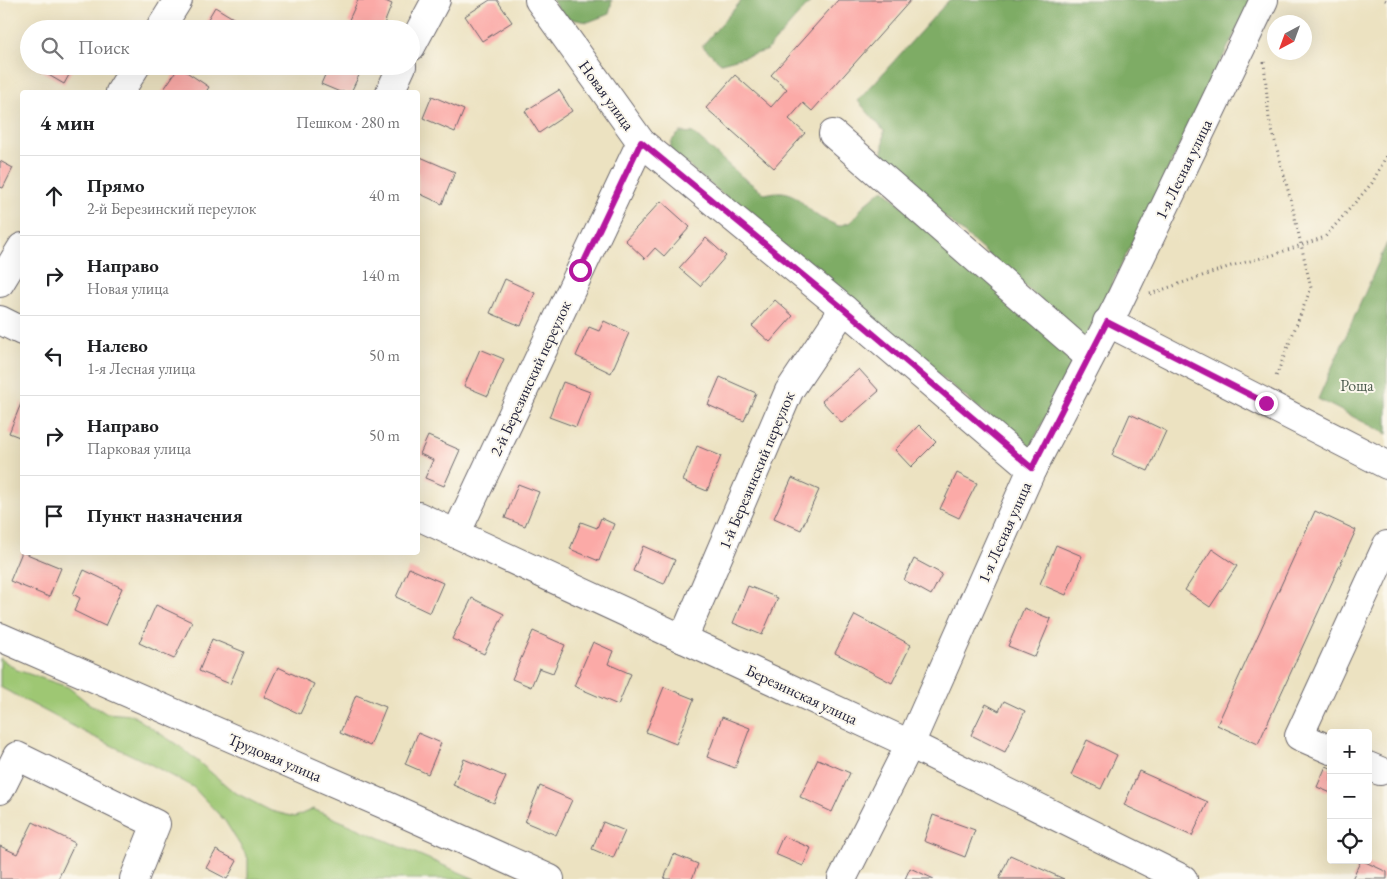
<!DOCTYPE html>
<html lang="ru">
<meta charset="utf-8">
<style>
:root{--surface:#fff;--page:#f6f6f6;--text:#202124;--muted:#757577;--line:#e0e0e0}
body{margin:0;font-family:"EB Garamond",serif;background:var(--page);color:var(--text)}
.controls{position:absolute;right:15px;bottom:15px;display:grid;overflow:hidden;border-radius:5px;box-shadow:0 5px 20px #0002}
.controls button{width:45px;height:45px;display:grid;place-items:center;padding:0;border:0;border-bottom:1px solid var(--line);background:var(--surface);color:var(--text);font:25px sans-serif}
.compass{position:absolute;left:1267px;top:15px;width:45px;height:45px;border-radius:50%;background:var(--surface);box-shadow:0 5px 20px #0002;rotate:221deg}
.stop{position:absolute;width:15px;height:15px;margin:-11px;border:4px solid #b5179e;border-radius:50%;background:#fff}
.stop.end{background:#b5179e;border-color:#fff;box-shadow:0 1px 5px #0008}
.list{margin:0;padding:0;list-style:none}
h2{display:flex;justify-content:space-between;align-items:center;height:65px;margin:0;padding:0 20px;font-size:21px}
h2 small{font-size:16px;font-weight:400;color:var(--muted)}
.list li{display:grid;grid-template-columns:32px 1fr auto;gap:15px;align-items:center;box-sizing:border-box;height:80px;padding:0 20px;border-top:1px solid var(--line)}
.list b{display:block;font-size:19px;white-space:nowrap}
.list p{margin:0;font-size:16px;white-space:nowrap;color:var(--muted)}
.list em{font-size:16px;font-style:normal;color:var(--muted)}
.icon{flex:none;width:28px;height:28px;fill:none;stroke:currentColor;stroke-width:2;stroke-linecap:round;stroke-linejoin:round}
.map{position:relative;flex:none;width:1387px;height:879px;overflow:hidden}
.search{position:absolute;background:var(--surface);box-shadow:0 5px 20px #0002;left:20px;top:20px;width:400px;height:55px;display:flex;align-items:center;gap:12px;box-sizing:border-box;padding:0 18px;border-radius:28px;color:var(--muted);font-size:19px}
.panel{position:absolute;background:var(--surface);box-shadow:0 5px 20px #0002;left:20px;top:90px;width:400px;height:465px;border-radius:5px}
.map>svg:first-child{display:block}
</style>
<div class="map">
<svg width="1387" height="879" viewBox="0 0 1387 879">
<rect width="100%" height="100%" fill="#fbf7ec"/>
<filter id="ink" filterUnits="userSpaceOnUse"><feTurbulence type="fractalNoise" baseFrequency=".02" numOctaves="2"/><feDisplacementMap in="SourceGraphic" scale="10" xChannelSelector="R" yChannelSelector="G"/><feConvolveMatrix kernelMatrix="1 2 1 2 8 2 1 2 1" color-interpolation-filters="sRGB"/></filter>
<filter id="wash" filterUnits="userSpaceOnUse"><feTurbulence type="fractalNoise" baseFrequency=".0096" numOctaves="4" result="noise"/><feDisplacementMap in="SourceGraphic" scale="20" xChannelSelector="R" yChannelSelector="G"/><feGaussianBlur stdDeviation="1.12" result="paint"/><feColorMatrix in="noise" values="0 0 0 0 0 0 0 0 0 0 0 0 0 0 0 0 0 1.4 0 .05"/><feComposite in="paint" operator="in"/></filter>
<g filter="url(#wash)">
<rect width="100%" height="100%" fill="#ece2c1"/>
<path fill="#9ec773" stroke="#607457" d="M 0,658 L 17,670 L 68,687 L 88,703 L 106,713 L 132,715 L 182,748 L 234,792 L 271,811 L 295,817 L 313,809 L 475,879 L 248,879 L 248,858 L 225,821 L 193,787 L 148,763 L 88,734 L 0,687 Z"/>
<g fill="#7eac65" stroke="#506750">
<path d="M 552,0 L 612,0 L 609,14 L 588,22 L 565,18 Z"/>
<path d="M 742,0 L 812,0 L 766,51 L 721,63 L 702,46 Z"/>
<path d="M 949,0 L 1251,0 L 1085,339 L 882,162 L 884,131 L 858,101 Z"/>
<path d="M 681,132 L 693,133 L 741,176 L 765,194 C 794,187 796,199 816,215 C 822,220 831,222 838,226 L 851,222 L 865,204 L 883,189 L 1076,356 L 1029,450 L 672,152 C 668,142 674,137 681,132 Z"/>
<path d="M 1387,243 L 1387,434 L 1318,399 Z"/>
</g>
<g id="blocks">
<g fill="#fbaaa7">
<path d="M 358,0 L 383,0 L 392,4 L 382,29 L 363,29 L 348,22 Z"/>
<path d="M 490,0 L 497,0 L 512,22 L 482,41 L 465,16 Z"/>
<path d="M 838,0 L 911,0 L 812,111 L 803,103 L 789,119 L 805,133 L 774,168 L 706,108 L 735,75 L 771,107 L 787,89 L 771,75 Z"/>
<path d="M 215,7 L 248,27 L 247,29 L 202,29 Z"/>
<path d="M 33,66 L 74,66 L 64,84 Z"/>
<path d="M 329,66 L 356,66 L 362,69 L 351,92 L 340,92 L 321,84 Z"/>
<path d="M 179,67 L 209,87 L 206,92 L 162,92 Z"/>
<path d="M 559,90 L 572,111 L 539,133 L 525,111 Z"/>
<path d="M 432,96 L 464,110 L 455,132 L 423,118 Z"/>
<path d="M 418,156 L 455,172 L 442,204 L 418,193 Z"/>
<path d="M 0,161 L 13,168 L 3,188 L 0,187 Z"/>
<path d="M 661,201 L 690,227 L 664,256 L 655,248 L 645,259 L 625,240 Z"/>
<path d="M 706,238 L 726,256 L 700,286 L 679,268 Z"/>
<path d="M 505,279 L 535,293 L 521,326 L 490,313 Z"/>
<path d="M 775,300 L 793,316 L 770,342 L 752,326 Z"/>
<path d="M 604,321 L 629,333 L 611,373 L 576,356 L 589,327 L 599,331 Z"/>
<path d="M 480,349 L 504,359 L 488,396 L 464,386 Z"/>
<path d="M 859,369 L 879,391 L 842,423 L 822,401 Z"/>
<path d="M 720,377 L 756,393 L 744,421 L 708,405 Z"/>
<path d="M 563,382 L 590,392 L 576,427 L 549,417 Z"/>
<path d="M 22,401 L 22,438 L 9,433 Z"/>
<path d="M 1130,414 L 1166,431 L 1148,471 L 1112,455 Z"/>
<path d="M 919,425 L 936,442 L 911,467 L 895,450 Z"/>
<path d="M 428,436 L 460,450 L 444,486 L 425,478 L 433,460 L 420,454 Z"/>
<path d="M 697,446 L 721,456 L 707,491 L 683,481 Z"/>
<path d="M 957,473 L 977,483 L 959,518 L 940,509 Z"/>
<path d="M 792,478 L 819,490 L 801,530 L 774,518 Z"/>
<path d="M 518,484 L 539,492 L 525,526 L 505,518 Z"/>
<path d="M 1315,511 L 1356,530 L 1258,744 L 1217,725 Z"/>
<path d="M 601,518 L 614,524 L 599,561 L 570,549 L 581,522 L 597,528 Z"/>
<path d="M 1056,545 L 1082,556 L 1066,595 L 1040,584 Z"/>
<path d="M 643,546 L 675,560 L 664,584 L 633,571 Z"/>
<path d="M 1212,549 L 1237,566 L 1210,607 L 1185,590 Z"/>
<path d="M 22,552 L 61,568 L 49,597 L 10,581 Z"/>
<path d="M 914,559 L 942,574 L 931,595 L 904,580 Z"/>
<path d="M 409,568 L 443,583 L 430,613 L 396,597 Z"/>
<path d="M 84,570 L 122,588 L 105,626 L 74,611 L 80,598 L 73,594 Z"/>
<path d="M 748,586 L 778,598 L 762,635 L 733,623 Z"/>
<path d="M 472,598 L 504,614 L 484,654 L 452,639 Z"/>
<path d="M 156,605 L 192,622 L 174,659 L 139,643 Z"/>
<path d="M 1024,608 L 1051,619 L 1035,657 L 1008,646 Z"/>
<path d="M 855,615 L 911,645 L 892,683 L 835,653 Z"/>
<path d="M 533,631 L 565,645 L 553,673 L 539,668 L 531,687 L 512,679 Z"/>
<path d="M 212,639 L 244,652 L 230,684 L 199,671 Z"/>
<path d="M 593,642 L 613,651 L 608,664 L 631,674 L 618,705 L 574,686 Z"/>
<path d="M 278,667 L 314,684 L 300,714 L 264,697 Z"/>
<path d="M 664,687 L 694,699 L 676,744 L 646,732 Z"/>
<path d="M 356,695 L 386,707 L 370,746 L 340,733 Z"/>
<path d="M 1004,701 L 1025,711 L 1005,752 L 971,735 L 986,704 L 999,711 Z"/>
<path d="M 722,717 L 750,728 L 735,768 L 707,757 Z"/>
<path d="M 418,733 L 441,743 L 428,774 L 405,764 Z"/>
<path d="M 1087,740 L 1117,755 L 1101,789 L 1071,775 Z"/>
<path d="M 464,759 L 506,777 L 494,803 L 453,785 Z"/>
<path d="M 818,759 L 850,773 L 832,812 L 800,797 Z"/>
<path d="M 1326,766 L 1331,768 L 1331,793 L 1317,787 Z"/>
<path d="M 1139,771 L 1208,802 L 1192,836 L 1124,805 Z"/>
<path d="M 540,786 L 572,800 L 556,835 L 525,822 Z"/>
<path d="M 933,815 L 975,830 L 965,857 L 924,841 Z"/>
<path d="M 33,822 L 75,843 L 58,879 L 0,879 L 0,846 L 17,854 Z"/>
<path d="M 603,822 L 625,831 L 613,858 L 592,849 Z"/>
<path d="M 783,836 L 811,848 L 803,866 L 775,854 Z"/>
<path d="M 216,850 L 237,861 L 227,879 L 206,868 Z"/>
<path d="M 674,854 L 698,864 L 692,879 L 664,879 Z"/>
<path d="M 1010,855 L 1064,879 L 999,879 Z"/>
<path d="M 1361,860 L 1387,872 L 1387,879 L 1352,879 Z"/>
<path d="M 910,868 L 934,879 L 905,879 Z"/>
</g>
</g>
</g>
<g filter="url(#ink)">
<use href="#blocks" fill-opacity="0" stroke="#69656a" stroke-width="1"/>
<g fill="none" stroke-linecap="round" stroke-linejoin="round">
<g stroke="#69656a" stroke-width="30">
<g id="minor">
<path d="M 539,0 L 641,142 L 844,309 L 1032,469"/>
<path d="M 160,29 L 178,0"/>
<path d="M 411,47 L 436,0"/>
<path d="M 120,92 L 136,66"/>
<path d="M 390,92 L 402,66"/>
<path d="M 833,134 L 1089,357"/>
<path d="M 0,283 L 22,247"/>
<path d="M 0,320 L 22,331"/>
<path d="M 1107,322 L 1387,465"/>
<path d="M 418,516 L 910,744 L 1183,879"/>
<path d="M 456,534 L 641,142"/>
<path d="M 0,637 L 383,804 L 550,879"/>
<path d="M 683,639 L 789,391 L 844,309"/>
<path d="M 1331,750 L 1299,736 L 1387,545"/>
<path d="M 1368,766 L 1380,771"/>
<path d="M 0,790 L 17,756 L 156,824 L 134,879"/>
<path d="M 842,879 L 910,744 L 1032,469 L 1117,306 L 1264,0"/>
</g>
</g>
<g stroke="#69656a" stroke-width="3" stroke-dasharray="1 4" stroke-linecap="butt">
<path d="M 1385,0 L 1387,1"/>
<path d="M 1264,62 L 1269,119 L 1292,205 L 1311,288 L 1275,379"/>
<path d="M 1150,294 L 1231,266 L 1273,255 L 1325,237 L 1372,183 L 1387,155"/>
</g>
<use href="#minor" stroke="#fff" stroke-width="28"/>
</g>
</g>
<g fill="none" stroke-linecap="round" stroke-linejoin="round" filter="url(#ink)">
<path stroke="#b5179e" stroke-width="6" d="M 580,270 L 641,142 L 844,309 L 1032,468 L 1107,322 L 1266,403"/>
</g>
<g text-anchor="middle" stroke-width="4" stroke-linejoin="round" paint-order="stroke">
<g font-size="16" fill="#22223b" stroke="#fbf7ec">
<text transform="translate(607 95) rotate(54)" y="6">Новая улица</text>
<text transform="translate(1183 169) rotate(-64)" y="6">1-я Лесная улица</text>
<text transform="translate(530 378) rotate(-65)" y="6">2-й Березинский переулок</text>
<text transform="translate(756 470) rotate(-67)" y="6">1-й Березинский переулок</text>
<text transform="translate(1004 532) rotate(-66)" y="6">1-я Лесная улица</text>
<text transform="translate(802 694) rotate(25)" y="6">Березинская улица</text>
<text transform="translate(275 757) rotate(23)" y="6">Трудовая улица</text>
</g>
<g font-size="16" fill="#4d5c4f" stroke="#fbf7ec">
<text x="1357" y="391">Роща</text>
</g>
</g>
</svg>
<div class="controls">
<button>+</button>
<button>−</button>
<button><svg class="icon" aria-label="locate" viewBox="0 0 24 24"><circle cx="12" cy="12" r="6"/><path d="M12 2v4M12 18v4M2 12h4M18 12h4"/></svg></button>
</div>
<svg class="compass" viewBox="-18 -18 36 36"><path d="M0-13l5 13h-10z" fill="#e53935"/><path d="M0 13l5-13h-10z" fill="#757577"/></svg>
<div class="stop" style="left:580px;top:270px"></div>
<div class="stop end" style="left:1266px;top:403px"></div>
<div class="search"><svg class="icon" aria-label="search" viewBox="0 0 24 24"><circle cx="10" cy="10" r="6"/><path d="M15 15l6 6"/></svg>Поиск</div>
<section class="panel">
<h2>4 мин<small>Пешком · 280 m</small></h2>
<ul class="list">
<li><svg class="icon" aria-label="ahead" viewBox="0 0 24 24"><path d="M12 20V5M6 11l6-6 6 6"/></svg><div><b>Прямо</b><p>2-й Березинский переулок</p></div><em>40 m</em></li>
<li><svg class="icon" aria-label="right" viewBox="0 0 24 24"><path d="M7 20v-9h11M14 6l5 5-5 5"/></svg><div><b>Направо</b><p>Новая улица</p></div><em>140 m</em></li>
<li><svg class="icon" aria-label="left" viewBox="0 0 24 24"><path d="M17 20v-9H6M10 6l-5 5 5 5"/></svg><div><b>Налево</b><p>1-я Лесная улица</p></div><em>50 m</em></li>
<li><svg class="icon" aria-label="right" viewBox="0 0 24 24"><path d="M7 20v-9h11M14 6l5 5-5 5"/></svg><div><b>Направо</b><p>Парковая улица</p></div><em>50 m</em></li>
<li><svg class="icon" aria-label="arrive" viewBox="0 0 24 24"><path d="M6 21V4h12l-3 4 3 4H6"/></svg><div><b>Пункт назначения</b></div></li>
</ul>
</section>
</div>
